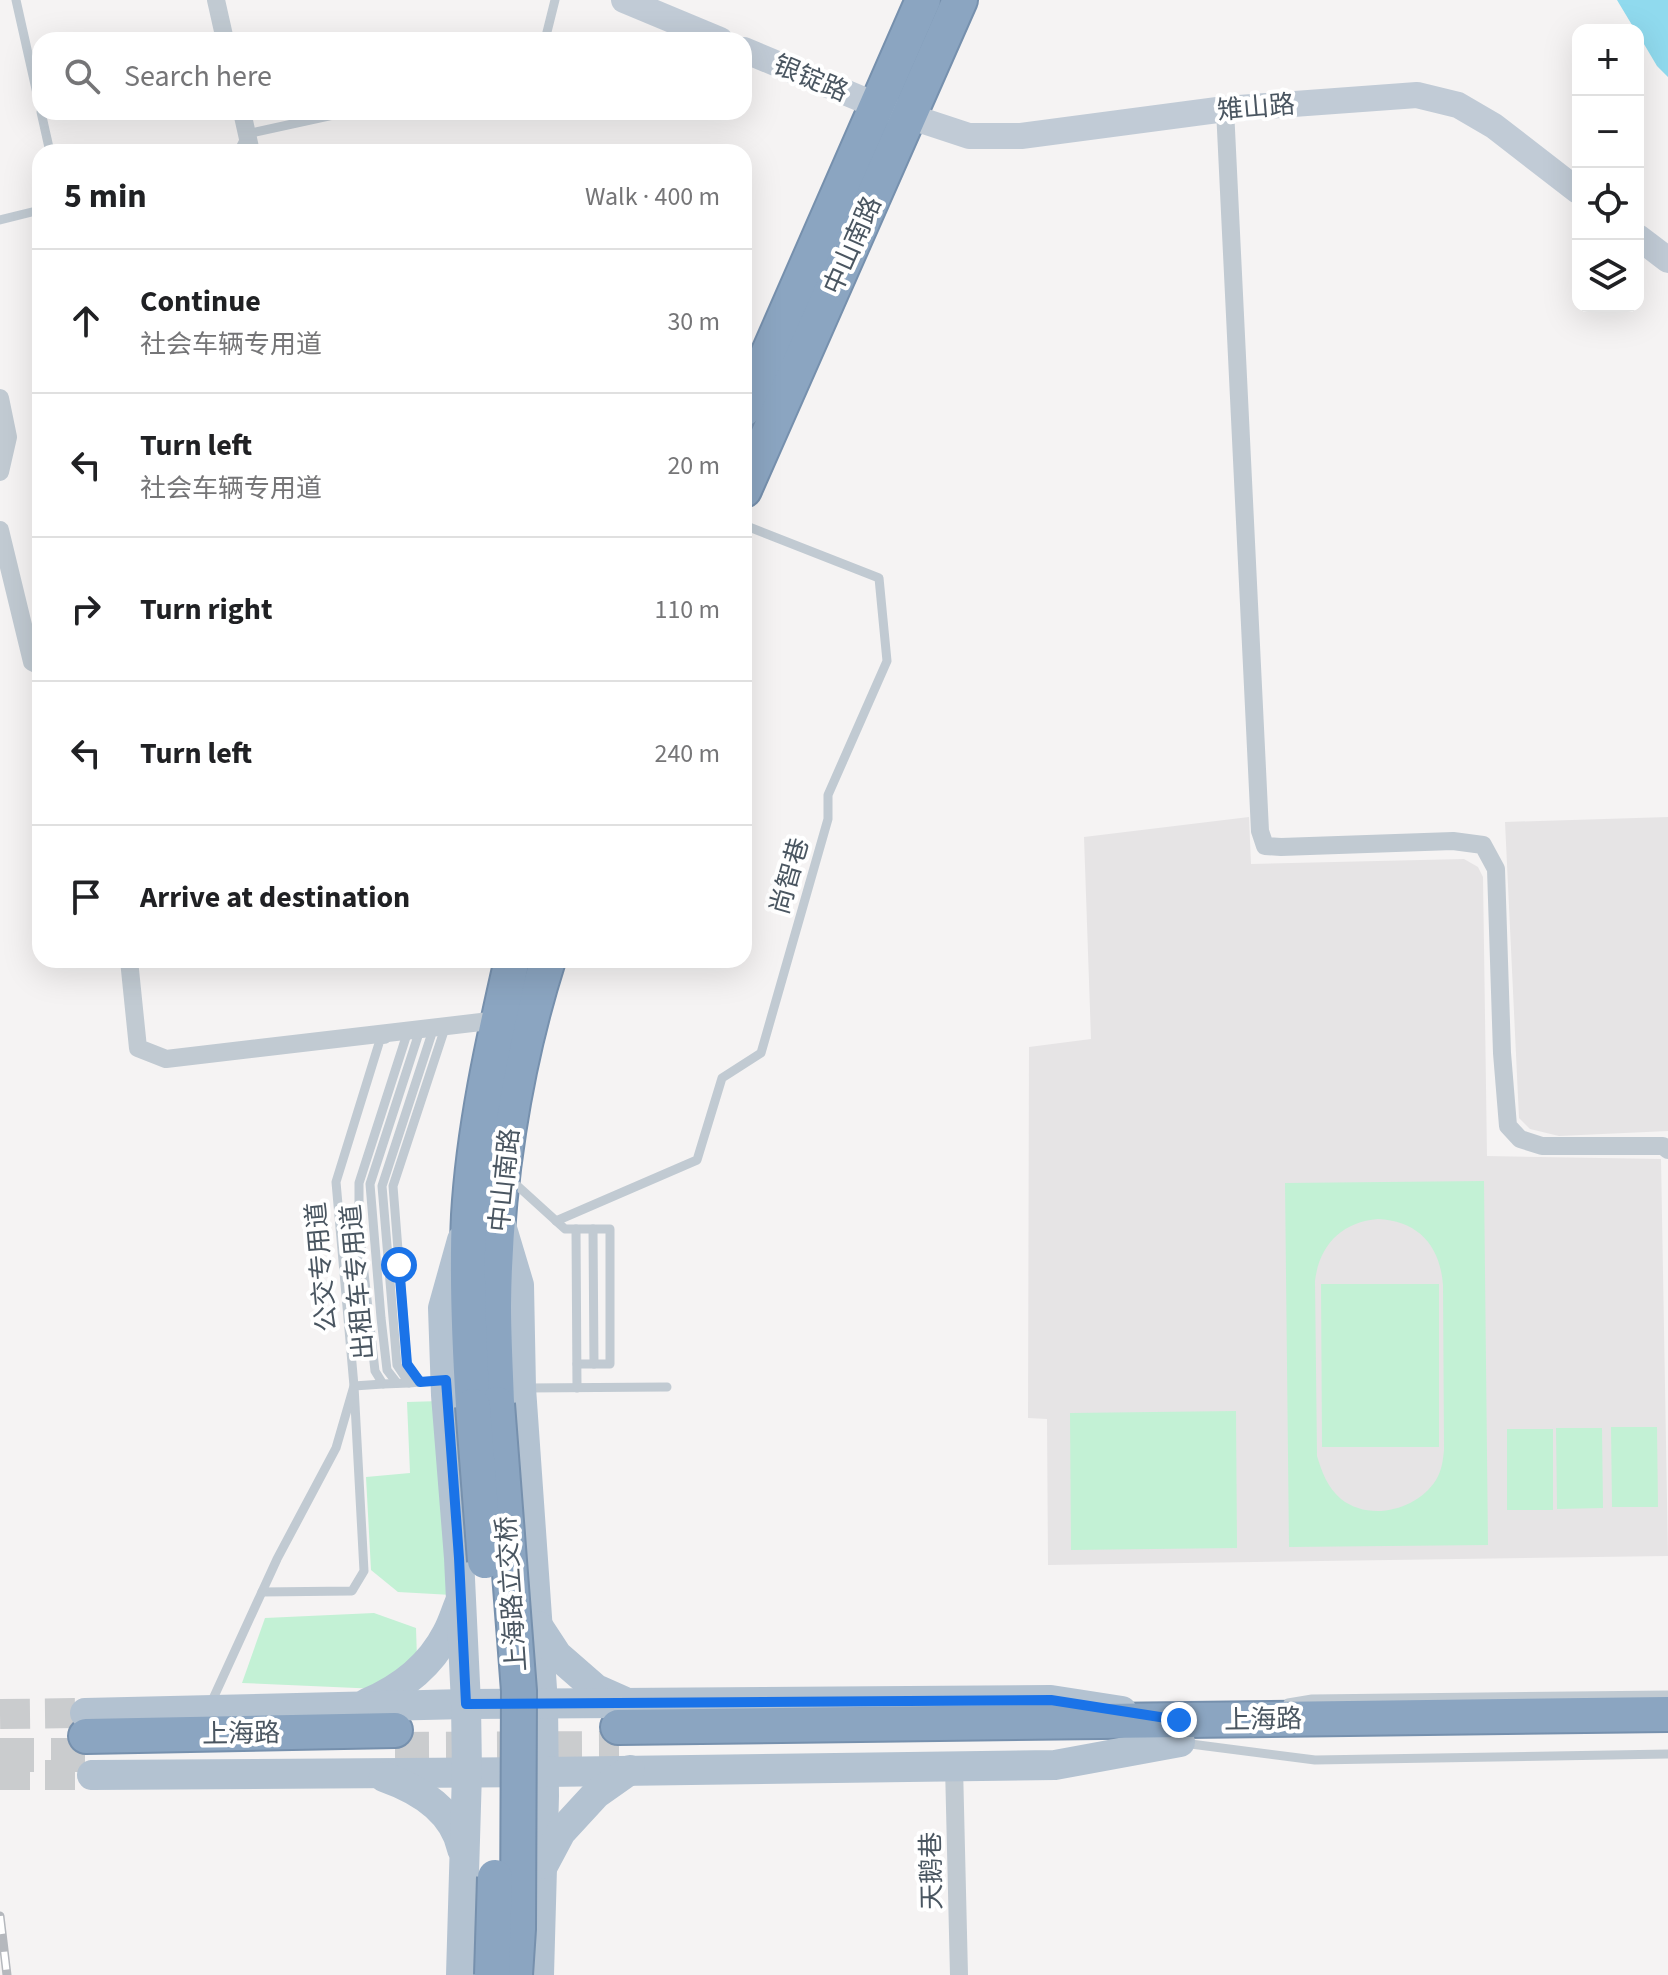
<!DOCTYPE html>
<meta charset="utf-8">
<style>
:root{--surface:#fff;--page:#f6f6f6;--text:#202124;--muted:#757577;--line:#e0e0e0}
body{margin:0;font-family:"Source Sans 3","Noto Sans SC",sans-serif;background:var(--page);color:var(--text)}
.controls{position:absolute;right:24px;top:24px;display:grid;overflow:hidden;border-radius:16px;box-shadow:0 8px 32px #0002}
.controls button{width:72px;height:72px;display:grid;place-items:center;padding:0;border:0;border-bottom:2px solid var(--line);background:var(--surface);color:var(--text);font:40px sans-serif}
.stop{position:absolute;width:24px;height:24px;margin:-18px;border:6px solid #1a73e8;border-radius:50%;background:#fff}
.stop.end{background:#1a73e8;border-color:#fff;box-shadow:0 2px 8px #0008}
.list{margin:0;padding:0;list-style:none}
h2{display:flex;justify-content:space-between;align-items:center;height:104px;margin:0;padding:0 32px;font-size:34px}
h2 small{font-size:26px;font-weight:400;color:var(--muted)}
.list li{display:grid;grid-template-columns:52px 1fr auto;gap:24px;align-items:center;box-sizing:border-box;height:144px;padding:0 32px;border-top:2px solid var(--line)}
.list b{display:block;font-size:30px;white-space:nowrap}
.list p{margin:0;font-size:26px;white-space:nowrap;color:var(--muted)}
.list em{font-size:26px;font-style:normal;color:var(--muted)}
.icon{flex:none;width:44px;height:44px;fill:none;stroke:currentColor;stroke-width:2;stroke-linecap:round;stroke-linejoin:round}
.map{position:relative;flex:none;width:1668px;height:1975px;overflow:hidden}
.search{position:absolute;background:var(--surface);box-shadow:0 8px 32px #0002;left:32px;top:32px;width:720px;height:88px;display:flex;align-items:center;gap:20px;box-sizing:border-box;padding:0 28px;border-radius:24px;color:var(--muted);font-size:30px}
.panel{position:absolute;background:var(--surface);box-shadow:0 8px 32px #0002;left:32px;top:144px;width:720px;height:824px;border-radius:24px}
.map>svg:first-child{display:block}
</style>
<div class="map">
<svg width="1668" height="1975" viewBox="0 0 1668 1975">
<rect width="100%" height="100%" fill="#f5f3f3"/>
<g fill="#e6e4e5">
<path d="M 1249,817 L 1251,864 L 1464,859 L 1478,867 L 1483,877 L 1487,1156 L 1661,1159 L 1668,1556 L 1048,1565 L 1047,1419 L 1028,1418 L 1029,1047 L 1091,1039 L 1084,837 Z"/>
<path d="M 1668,817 L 1668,1131 L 1559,1136 L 1530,1129 L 1519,1118 L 1505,822 Z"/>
</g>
<g fill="#c3f1d5" fill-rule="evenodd">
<path d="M 1484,1181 L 1488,1545 L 1289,1547 L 1285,1183 ZM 1378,1219 C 1418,1221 1440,1245 1443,1285 L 1444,1450 C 1443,1460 1442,1470 1436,1480 C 1417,1510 1370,1522 1341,1499 C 1327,1487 1322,1472 1317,1456 L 1315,1281 C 1319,1246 1341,1222 1378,1219 Z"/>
<path d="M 1321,1284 L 1439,1284 L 1439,1447 L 1322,1447 Z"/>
<path d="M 441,1401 L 452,1595 L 398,1592 L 371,1570 L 366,1477 L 410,1473 L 407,1402 Z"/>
<path d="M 1236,1411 L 1237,1548 L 1071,1550 L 1070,1413 Z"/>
<path d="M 1611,1427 L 1657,1427 L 1658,1507 L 1612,1507 Z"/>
<path d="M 1556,1428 L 1602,1428 L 1603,1508 L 1557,1509 Z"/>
<rect x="1507" y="1429" width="46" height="81"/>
<path d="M 374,1613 L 416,1628 L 417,1660 L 379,1689 L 242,1683 L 265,1618 Z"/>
</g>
<path fill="#90daee" d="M 1617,0 L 1668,0 L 1668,77 L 1657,66 L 1638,34 L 1638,30 L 1635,30 Z"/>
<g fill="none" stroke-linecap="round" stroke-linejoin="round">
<g stroke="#caccce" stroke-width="30" stroke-dasharray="30 15" stroke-linecap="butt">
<path d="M 0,1714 L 85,1713"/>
<path d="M 0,1775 L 92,1775"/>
</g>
<g stroke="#caccce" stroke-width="34" stroke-dasharray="34 17" stroke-linecap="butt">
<path d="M 395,1749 L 619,1748"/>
<path d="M 0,1755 L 86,1755"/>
</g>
<g stroke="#7690ad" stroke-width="38">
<g id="highway">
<path d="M 744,409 L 923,0"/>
<path d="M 744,490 L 960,0"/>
<path d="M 497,1404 C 496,1371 494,1339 494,1306 C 495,1191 513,1070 548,960"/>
<path d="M 473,1406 C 469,1342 466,1279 469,1215 C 474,1129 493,1043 512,960"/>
<path d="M 618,1727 L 1668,1714"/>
<path d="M 86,1736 L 395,1730"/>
</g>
</g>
<g stroke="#c1cad2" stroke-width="9">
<path d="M 16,0 L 40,107"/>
<path d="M 545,40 L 555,0"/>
<path d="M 41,112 L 50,152"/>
<path d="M 238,152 L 247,134 L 347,112"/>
<path d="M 0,220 L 40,210"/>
<path d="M 431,1036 L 382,1186 L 397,1365 L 409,1383 L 442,1380"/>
<path d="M 406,1037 L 359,1183 L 359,1228 L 375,1371 L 383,1384 L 409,1383"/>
<path d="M 511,1180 L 565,1229 L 610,1229 L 610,1364 L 577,1364"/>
<path d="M 556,1221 L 697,1160 L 722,1078 L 761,1053 L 828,819 L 828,795 L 887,661 L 879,578 L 744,525"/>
<path d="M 576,1229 L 577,1388"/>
<path d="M 593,1229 L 594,1364"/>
<path d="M 420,1382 L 407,1364 L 393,1186 L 443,1034"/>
<path d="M 397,1383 L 387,1370 L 381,1318 L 370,1184 L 418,1036"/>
<path d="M 527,1388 L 667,1387"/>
<path d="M 262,1592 L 352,1591 L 364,1571 L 354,1386 L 383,1384"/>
<path d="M 211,1703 L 277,1559 L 336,1448 L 354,1386 L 336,1182 L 380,1040 L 386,1039"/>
<path d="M 1288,1703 L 1312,1699 L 1668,1695"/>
<path d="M 1183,1743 L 1315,1760 L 1668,1754"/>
</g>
<g stroke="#c1cad2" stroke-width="18">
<path d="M 216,0 L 225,40"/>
<path d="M 1225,109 L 1260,831 L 1265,846 L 1281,847 L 1453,841 L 1483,845 L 1496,869 L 1502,1053 L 1508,1126 L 1520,1139 L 1542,1146 L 1663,1146 L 1668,1150"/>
<path d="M 242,112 L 251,152"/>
<path d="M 0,398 L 8,437 L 0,472"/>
<path d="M 0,530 L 32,662 L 40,666"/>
<path d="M 129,960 L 138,1048 L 166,1059 L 498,1020"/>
<path d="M 954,1766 L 959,1975"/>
</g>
<g stroke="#c1cbd6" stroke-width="26">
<path d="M 624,0 L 720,40"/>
<path d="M 744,50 L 878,106 L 969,136 L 1021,136 L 1225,109 L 1417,95 L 1458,105 L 1494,126 L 1578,191"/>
<path d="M 1638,237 L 1668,260"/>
</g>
<g stroke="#b3c2d1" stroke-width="30">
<path d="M 501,1225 L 519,1285 L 521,1388 L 543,1703 L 544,1796 L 539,1975"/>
<path d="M 538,1626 L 557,1655 L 596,1689 L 623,1701"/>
<path d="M 367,1703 C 400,1689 430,1666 447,1633 C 452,1624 455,1614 459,1604"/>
<path d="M 85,1713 L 466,1704 L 1051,1700 L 1122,1711"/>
<path d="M 92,1775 L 545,1772 L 1055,1765 L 1180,1742"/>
<path d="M 384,1777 C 418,1789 454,1810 462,1849"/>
<path d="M 544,1864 L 561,1832 L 596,1794 L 630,1770"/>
<path d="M 461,1975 L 467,1772 L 466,1704 L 459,1558 L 446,1395 L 443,1308 L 462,1240"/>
</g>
<use href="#highway" stroke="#8ba5c1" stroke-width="34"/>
<g stroke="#b5b8bd" stroke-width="9">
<path id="rail" d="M 0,1916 L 7,1975"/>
</g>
<use href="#rail" stroke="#fff" stroke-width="6" stroke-dasharray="18" stroke-linecap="butt"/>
<g stroke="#7690ad" stroke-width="38" stroke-linecap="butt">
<g id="highway-bridge">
<path d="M 497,1404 L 519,1691 L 518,1929 L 515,1975"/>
<path d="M 473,1406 L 485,1561"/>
<path d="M 492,1975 L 495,1877"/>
</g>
</g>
<use href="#highway-bridge" stroke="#8ba5c1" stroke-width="34"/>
</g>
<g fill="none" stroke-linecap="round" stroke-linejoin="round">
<path stroke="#1a73e8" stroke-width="10" d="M 399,1265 L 407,1364 L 420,1382 L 446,1380 L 459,1558 L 466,1704 L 1051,1700 L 1179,1720"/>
</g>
<g text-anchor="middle" stroke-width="8" stroke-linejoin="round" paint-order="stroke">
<g font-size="26" fill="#4a5661" stroke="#fff">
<text transform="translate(811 78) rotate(23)" y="9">银锭路</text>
<text transform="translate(1256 107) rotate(-5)" y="9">雉山路</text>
<text transform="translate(852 245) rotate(-66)" y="9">中山南路</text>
<text transform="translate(789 876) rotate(-74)" y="9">尚智巷</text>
<text transform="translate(504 1180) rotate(-84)" y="9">中山南路</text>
<text transform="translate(321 1267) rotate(-95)" y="9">公交专用道</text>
<text transform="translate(357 1282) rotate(-95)" y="9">出租车专用道</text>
<text transform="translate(511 1594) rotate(-94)" y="9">上海路立交桥</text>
<text transform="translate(1263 1719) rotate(-1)" y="9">上海路</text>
<text transform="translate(241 1733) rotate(-1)" y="9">上海路</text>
<text transform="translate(931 1871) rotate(-91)" y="9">天鹅巷</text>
</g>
</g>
</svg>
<div class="controls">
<button>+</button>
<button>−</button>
<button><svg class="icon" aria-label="locate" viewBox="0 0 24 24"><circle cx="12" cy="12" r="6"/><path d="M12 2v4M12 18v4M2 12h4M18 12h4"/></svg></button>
<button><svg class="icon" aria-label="layers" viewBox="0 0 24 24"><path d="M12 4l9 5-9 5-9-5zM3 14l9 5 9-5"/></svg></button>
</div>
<div class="stop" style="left:399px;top:1265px"></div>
<div class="stop end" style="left:1179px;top:1720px"></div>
<div class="search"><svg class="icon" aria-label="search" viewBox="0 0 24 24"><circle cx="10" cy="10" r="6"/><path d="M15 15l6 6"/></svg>Search here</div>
<section class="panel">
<h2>5 min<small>Walk · 400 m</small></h2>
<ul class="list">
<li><svg class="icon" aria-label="ahead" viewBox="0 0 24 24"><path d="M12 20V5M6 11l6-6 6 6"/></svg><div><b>Continue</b><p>社会车辆专用道</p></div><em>30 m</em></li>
<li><svg class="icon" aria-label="left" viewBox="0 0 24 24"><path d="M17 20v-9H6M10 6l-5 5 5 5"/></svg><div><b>Turn left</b><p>社会车辆专用道</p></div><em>20 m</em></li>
<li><svg class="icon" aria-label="right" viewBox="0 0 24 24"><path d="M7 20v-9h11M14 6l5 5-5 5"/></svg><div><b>Turn right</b></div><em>110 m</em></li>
<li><svg class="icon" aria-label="left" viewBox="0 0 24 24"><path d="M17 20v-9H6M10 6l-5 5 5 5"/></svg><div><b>Turn left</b></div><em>240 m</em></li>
<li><svg class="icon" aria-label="arrive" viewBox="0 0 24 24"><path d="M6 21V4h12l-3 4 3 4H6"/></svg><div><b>Arrive at destination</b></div></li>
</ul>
</section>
</div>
